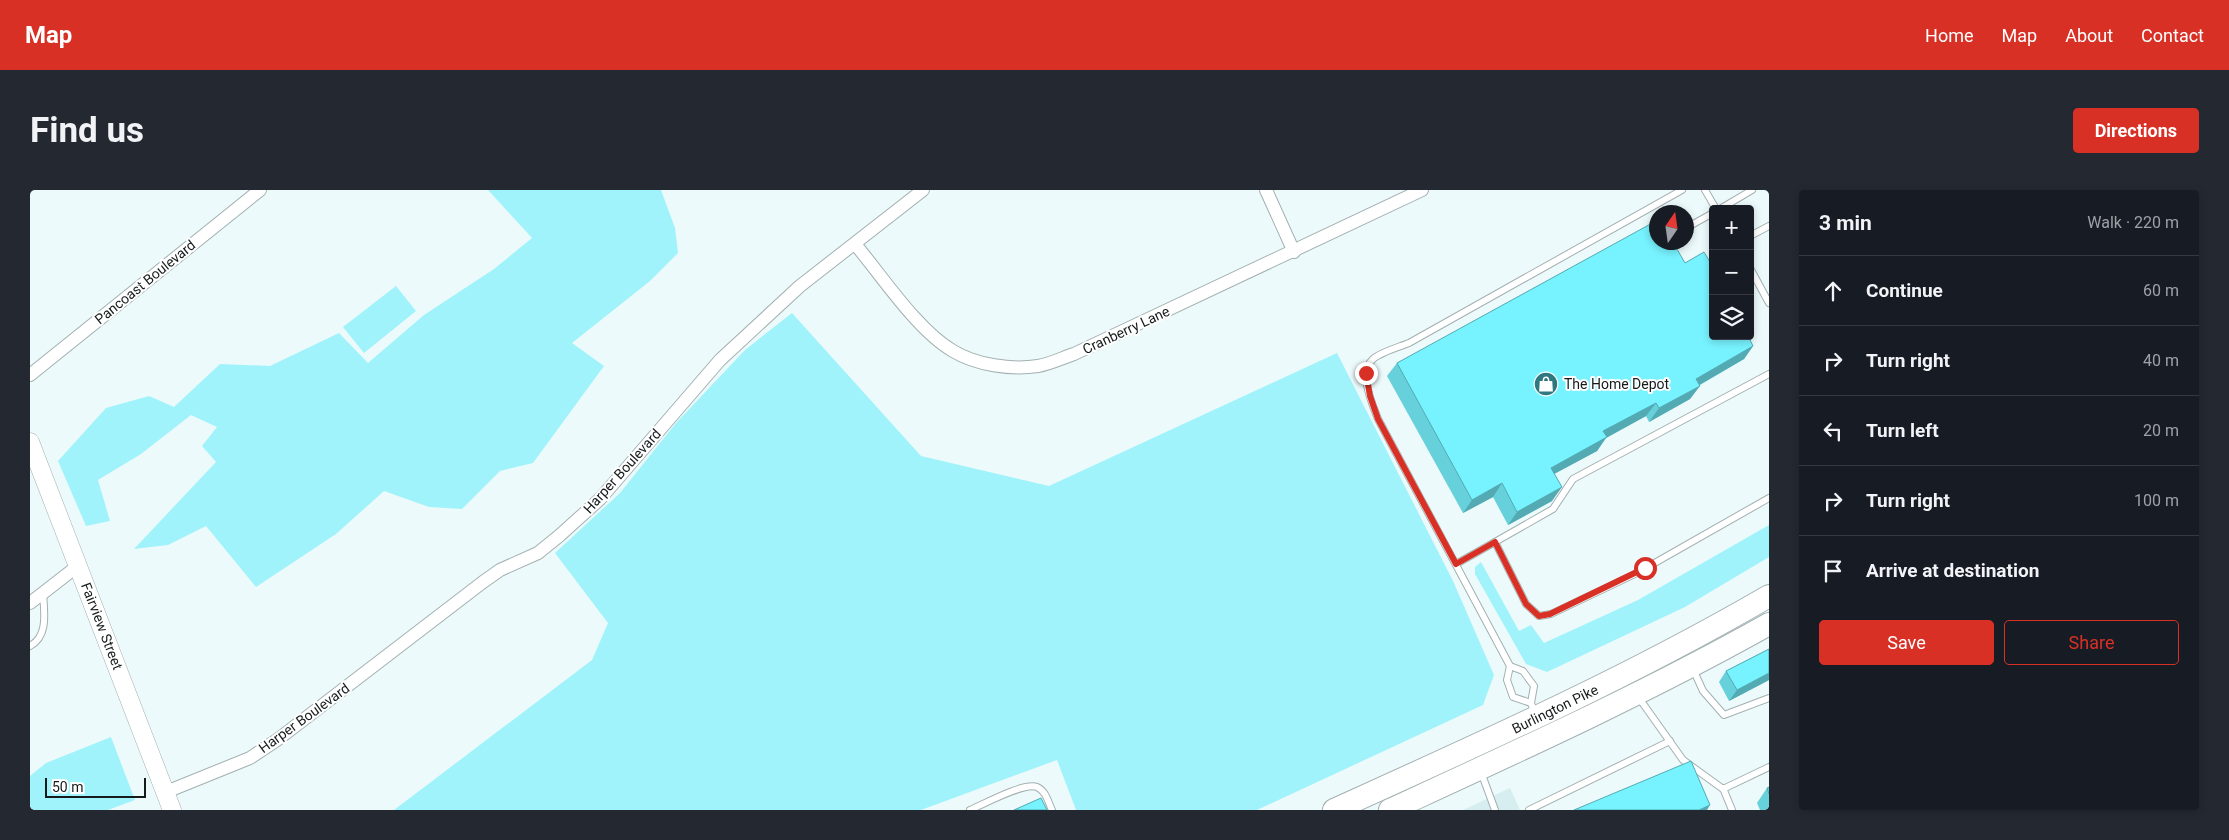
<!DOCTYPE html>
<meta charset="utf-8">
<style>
:root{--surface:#171b24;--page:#242831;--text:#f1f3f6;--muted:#9ea1a6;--line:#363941;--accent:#d93025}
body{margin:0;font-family:Roboto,sans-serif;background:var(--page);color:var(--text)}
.controls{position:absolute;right:15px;top:15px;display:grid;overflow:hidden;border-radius:5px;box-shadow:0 2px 8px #0003}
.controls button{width:45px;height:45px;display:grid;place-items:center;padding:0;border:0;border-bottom:1px solid var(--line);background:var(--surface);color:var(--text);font:25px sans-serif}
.compass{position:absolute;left:1619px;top:15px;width:45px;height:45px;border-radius:50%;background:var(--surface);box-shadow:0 2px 8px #0003;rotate:13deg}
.scale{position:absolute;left:15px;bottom:12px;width:101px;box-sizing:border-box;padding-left:5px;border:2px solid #151a1a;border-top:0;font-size:14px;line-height:18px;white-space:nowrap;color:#151a1a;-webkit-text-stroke:4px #fff;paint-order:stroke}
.stop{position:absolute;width:15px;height:15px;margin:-11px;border:4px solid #d93025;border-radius:50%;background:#fff}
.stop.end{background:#d93025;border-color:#fff;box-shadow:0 1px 5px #0008}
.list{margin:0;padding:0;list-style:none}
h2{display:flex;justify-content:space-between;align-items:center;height:65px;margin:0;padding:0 20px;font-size:21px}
h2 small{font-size:16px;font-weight:400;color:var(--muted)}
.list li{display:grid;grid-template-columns:32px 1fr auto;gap:15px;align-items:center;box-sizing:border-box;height:70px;padding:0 20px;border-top:1px solid var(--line)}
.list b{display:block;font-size:19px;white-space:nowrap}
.list em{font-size:16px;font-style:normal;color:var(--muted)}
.actions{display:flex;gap:10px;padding:15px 20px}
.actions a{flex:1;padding:11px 0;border:1px solid var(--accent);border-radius:5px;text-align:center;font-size:18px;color:var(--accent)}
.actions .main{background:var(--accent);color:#fff}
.icon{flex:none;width:28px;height:28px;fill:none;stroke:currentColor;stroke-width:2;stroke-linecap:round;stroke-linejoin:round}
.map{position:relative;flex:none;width:1739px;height:620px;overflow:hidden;border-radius:5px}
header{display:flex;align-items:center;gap:30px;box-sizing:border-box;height:70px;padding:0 25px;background:var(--accent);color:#fff}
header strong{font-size:24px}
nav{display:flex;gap:28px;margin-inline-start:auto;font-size:18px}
.intro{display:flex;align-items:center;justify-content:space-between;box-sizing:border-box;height:120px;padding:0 30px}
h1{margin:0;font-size:35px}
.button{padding:12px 22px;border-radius:5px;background:var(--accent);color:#fff;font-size:18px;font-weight:700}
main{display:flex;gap:30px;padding:0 30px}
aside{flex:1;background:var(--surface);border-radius:5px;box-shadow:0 2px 8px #0003}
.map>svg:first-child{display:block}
</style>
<header>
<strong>Map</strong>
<nav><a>Home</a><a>Map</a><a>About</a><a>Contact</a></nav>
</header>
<div class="intro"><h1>Find us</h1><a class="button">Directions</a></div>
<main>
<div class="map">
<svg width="1739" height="620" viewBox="0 0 1739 620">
<rect width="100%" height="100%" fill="#ecfafb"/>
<path fill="#d6eef0" d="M 1480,598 L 1490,620 L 1433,620 Z"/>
<g fill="#a1f3fb">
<path d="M 458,0 L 631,0 L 645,38 L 648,63 L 620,91 L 542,153 L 574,176 L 503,273 L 470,281 L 432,319 L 399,317 L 354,301 L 306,344 L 226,397 L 176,336 L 138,355 L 104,359 L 186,272 L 172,256 L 187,237 L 161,225 L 111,264 L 68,290 L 80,331 L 56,336 L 28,271 L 76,218 L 119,206 L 144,217 L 190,174 L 240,176 L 309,143 L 338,173 L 394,125 L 464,79 L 502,48 Z"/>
<path d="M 366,96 L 386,121 L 334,163 L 313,137 Z"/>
<path d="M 762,123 L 891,266 L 1019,296 L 1307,163 L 1423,391 L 1464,485 L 1453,515 L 1227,620 L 1046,620 L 1027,570 L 891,620 L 364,620 L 562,470 L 578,433 L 525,363 L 590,303 L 646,233 L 715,160 Z"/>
<path d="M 1739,335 L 1739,367 L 1655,417 L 1517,482 L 1496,474 L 1445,384 L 1445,377 L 1451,372 L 1489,441 L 1501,435 L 1514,453 L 1608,410 Z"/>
<path d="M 81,547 L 105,610 L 78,620 L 0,620 L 0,586 L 16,573 Z"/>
</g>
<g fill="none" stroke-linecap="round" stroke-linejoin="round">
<g stroke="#a3b0b1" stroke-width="8">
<g id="lane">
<path d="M 1675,0 L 1686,19"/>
<path d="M 1690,19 L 1722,0"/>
<path d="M 1656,38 L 1683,23"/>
<path d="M 1720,46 L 1739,36"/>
<path d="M 1720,78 L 1739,113"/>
<path d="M 1465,352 L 1523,319 L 1543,289 L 1739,184"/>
<path d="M 1426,374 L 1465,352 L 1496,414 L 1509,426 L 1521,424 L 1607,383 L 1739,308"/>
<path d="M 0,456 C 19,446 14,421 13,403"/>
<path d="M 1480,476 L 1477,490 L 1483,507 L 1501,513"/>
<path d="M 1663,479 L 1673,501 L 1694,525 L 1739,508"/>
<path d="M 1609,508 L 1653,570 L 1693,599 L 1739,577"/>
<path d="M 1505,524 L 1501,513 L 1504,496 L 1493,481 L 1480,476 L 1348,229 C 1342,213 1328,183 1343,169 C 1351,162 1369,157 1379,153 L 1652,0"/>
<path d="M 1451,582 L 1465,620"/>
<path d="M 1693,598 L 1702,620"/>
<path d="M 940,620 C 954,614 994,592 1007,597 C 1016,601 1018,612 1022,620"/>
<path d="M 1499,620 L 1640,551"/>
</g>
</g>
<g stroke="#a3b0b1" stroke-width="14">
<g id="street">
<path d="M 1236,0 L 1264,62"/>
<path d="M 825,54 C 852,86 887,140 923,161 C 946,175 981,180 1008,176 C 1020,174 1032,168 1044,164 L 1392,0"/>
<path d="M 0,185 L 230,0"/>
<path d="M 0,413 L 49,375"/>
<path d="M 136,602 L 220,568 L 247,550 L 453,392 L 470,380 L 508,363 L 529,346 L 570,309 L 690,170 L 770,96 L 893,0"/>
</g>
</g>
<g stroke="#a3b0b1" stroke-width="19">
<path id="secondary" d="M 0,252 L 142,620"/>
</g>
<g stroke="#a3b0b1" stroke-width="24">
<g id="highway">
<path d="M 1304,620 C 1452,553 1598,488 1739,406"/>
<path d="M 1360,620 C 1488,561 1616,503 1739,434"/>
</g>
</g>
<use href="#lane" stroke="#fff" stroke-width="6"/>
<use href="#street" stroke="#fff" stroke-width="12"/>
<use href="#secondary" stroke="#fff" stroke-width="18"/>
<use href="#highway" stroke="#fff" stroke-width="22"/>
</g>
<g fill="#66d1db">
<path d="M 1683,146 L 1706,148 L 1723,156 L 1714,169 L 1670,195 L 1660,209 L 1619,232 L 1616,226 L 1576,248 L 1567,261 L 1524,284 L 1522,311 L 1478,335 L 1463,307 L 1433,323 L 1357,186 L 1367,173 Z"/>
<path d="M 1739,459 L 1739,490 L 1699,511 L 1689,492 L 1696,481 Z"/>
<path d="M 1739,597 L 1739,620 L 1730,620 L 1727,613 L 1737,598 Z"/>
</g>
<g fill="#53aab2">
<path d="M 1723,156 L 1714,169 L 1657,202 L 1666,189 Z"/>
<path d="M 1670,196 L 1660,209 L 1619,232 L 1629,218 Z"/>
<path d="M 1626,213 L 1616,226 L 1576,248 L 1567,261 L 1511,291 L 1521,278 L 1573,241 Z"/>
<path d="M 1472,293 L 1463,307 L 1433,323 L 1442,310 Z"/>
<path d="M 1532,297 L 1522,311 L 1478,335 L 1487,322 Z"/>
<path d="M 1739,483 L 1739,490 L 1699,511 L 1707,500 Z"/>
<path d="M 1680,615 L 1677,620 L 1669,620 Z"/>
</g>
<g fill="#77f3ff" stroke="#53aab2">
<path d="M 1626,31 L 1626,52 L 1643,52 L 1655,73 L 1674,62 L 1683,77 L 1683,99 L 1680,100 L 1683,106 L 1683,146 L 1706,146 L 1706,148 L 1709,146 L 1718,146 L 1723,156 L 1666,189 L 1670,196 L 1629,218 L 1626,213 L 1573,241 L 1577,247 L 1521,278 L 1532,297 L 1487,322 L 1472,293 L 1442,310 L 1367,173 Z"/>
<path d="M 1739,459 L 1739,483 L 1707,500 L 1696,481 Z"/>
<path d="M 1661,571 L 1680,615 L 1669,620 L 1544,620 Z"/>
<path d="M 1739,597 L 1739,604 L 1737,598 Z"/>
<path d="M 1011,608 L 1017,620 L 984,620 Z"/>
</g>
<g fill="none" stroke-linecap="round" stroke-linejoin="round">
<path stroke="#d93025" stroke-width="6" d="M 1336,183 L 1340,206 L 1348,229 L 1426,374 L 1465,352 L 1496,414 L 1509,426 L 1520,424 L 1615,378"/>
</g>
<defs>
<g id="shop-disc" transform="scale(1.25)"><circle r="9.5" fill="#2f787f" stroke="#fff"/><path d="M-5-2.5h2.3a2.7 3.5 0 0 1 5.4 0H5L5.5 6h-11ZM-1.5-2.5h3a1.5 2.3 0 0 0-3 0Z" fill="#fff"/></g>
</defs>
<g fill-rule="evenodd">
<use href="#shop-disc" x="1516" y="194"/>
</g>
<g text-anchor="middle" stroke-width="4" stroke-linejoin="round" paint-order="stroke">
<g font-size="14" fill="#151a1a" stroke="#fff">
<text transform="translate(115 92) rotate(-39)" y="5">Pancoast Boulevard</text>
<text transform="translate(1096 140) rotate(-25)" y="5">Cranberry Lane</text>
<text transform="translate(592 281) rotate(-48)" y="5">Harper Boulevard</text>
<text transform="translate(72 436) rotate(69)" y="5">Fairview Street</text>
<text transform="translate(1525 519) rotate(-26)" y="5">Burlington Pike</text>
<text transform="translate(274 528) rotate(-36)" y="5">Harper Boulevard</text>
</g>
<g font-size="14" fill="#151a1a" stroke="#fff" text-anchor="start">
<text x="1534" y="199">The Home Depot</text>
</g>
</g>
</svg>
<div class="controls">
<button>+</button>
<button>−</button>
<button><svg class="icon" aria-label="layers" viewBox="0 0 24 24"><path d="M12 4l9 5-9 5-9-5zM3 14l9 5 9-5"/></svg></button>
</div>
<svg class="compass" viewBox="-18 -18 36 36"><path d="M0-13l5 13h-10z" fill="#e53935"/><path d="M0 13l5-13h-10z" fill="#9ea1a6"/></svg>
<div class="scale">50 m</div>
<div class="stop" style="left:1615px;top:378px"></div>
<div class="stop end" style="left:1336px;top:183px"></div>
</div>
<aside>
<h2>3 min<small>Walk · 220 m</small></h2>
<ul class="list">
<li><svg class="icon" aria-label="ahead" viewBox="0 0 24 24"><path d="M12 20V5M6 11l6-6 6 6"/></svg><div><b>Continue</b></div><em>60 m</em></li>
<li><svg class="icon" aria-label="right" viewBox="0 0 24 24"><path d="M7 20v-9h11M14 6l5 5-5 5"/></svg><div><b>Turn right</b></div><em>40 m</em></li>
<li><svg class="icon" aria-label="left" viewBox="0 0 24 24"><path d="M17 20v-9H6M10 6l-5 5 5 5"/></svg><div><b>Turn left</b></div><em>20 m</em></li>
<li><svg class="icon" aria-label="right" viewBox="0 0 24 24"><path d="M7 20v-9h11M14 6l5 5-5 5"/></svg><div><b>Turn right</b></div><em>100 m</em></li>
<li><svg class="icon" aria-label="arrive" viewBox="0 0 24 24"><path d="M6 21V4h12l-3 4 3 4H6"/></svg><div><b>Arrive at destination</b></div></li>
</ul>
<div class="actions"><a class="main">Save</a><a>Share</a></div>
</aside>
</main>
